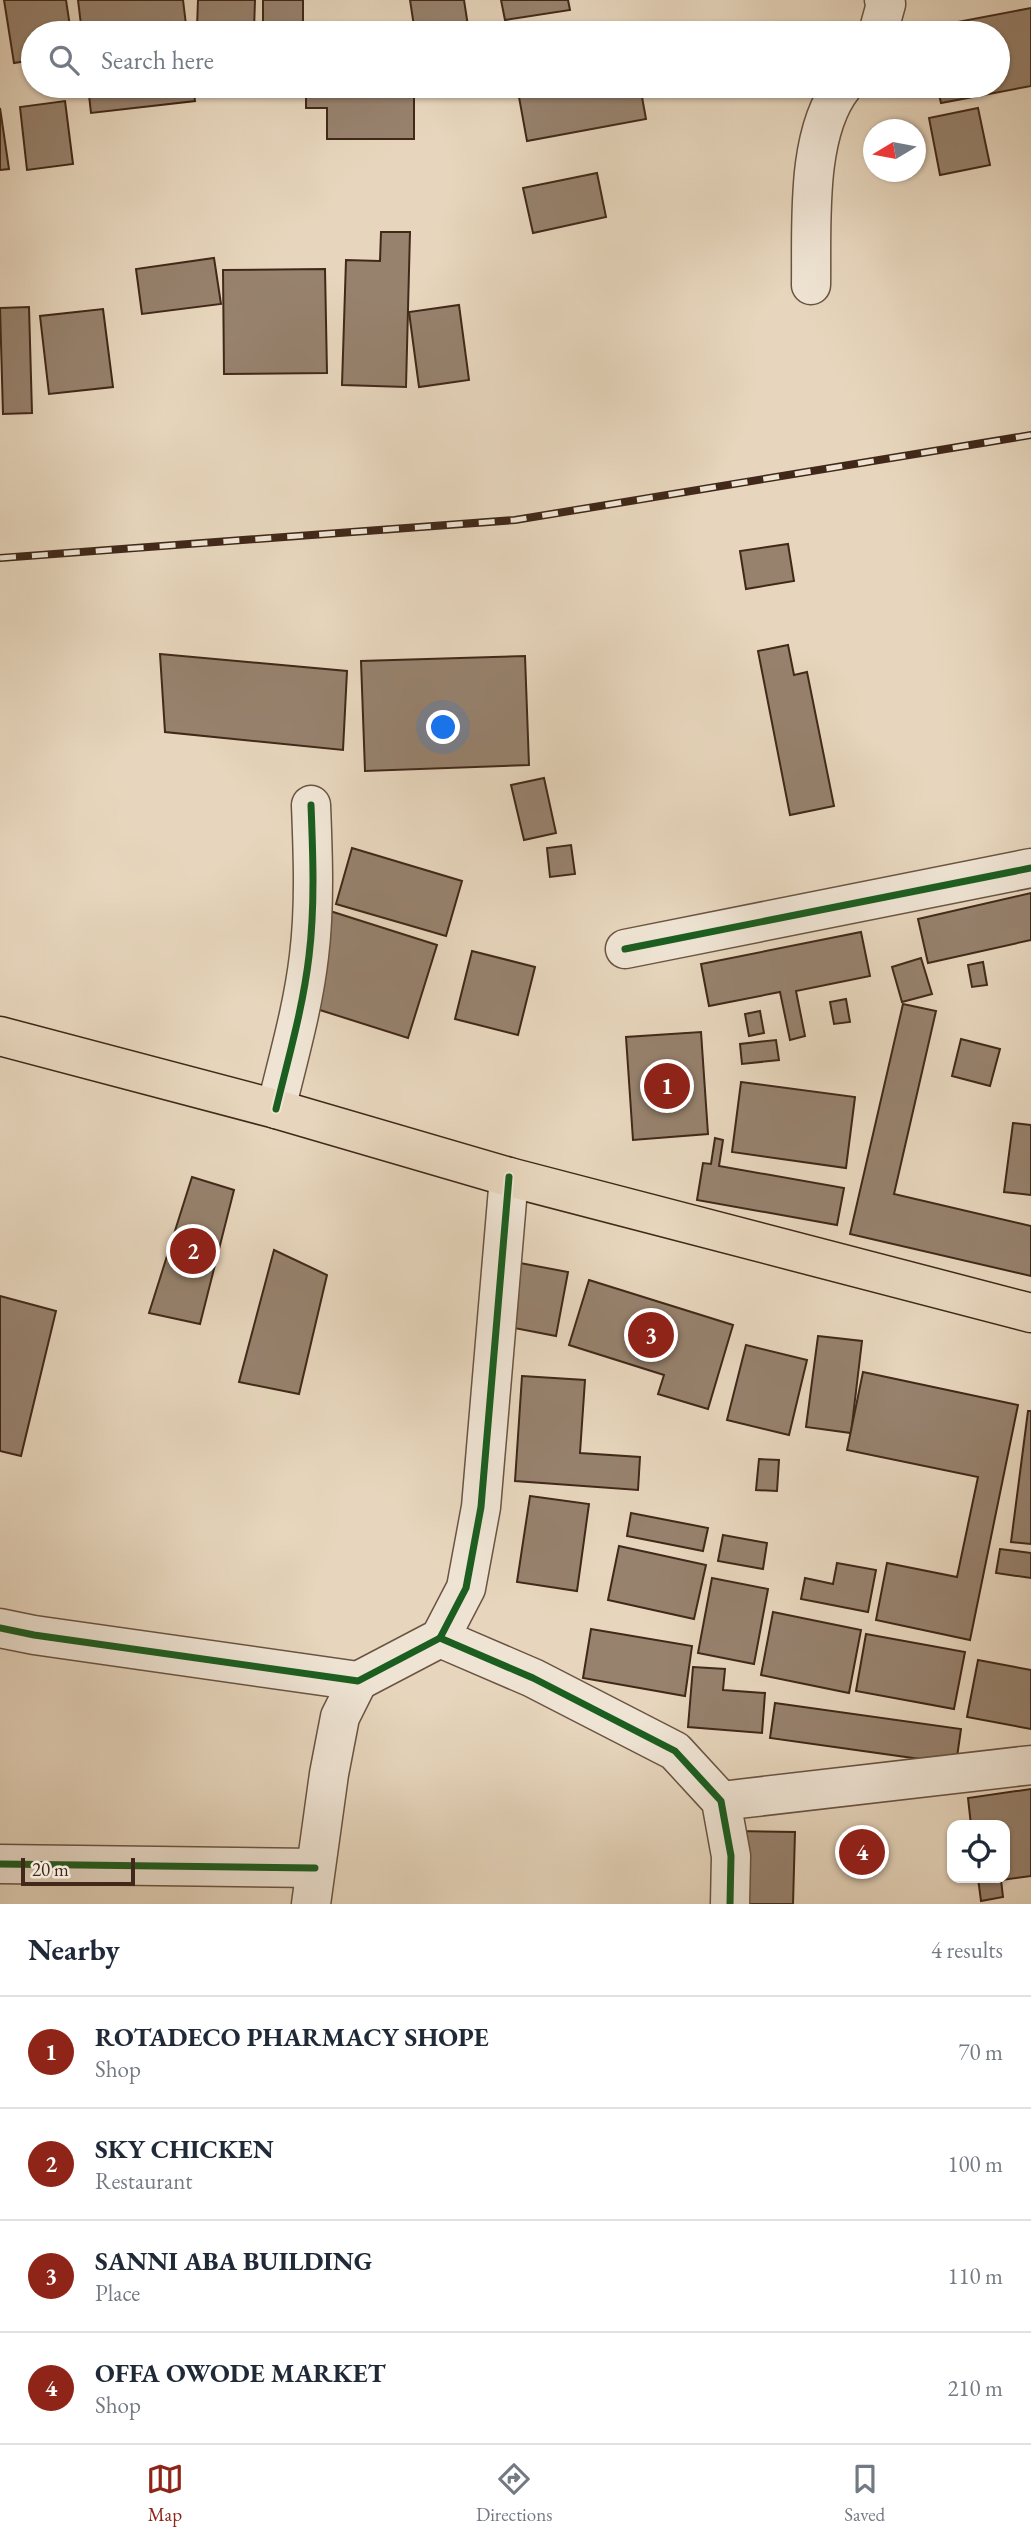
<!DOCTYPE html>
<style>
:root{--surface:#fff;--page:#f2f2f3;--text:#1f2937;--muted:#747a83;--line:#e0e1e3;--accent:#8f2418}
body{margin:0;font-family:"EB Garamond",serif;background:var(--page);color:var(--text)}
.controls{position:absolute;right:21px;bottom:21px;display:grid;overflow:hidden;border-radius:14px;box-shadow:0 2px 5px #0004}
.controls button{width:63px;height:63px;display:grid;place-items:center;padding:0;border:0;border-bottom:2px solid var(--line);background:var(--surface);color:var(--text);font:35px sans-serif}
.compass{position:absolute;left:863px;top:119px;width:63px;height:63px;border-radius:50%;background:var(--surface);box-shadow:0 2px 5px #0004;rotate:260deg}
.scale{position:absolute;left:21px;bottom:18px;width:114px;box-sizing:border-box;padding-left:7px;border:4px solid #412819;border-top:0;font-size:19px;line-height:24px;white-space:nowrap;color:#412819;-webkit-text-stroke:5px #efe4d4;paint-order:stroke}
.you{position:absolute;left:444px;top:728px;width:24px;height:24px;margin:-18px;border:5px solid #fff;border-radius:50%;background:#1a73e8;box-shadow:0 0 0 10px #1a73e833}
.badge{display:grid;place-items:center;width:46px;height:46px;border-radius:50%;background:var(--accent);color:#fff;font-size:23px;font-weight:700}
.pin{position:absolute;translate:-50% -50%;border:4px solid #fff;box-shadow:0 2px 7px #0006}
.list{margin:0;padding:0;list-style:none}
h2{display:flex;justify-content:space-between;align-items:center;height:91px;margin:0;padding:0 28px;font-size:30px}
h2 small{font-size:23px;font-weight:400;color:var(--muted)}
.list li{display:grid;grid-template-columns:46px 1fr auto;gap:21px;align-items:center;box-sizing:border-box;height:112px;padding:0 28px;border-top:2px solid var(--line)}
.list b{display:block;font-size:26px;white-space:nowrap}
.list p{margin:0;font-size:23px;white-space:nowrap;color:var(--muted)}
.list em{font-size:23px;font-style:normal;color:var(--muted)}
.icon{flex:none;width:38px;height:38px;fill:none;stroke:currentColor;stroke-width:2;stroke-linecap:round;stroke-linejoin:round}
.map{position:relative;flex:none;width:1031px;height:1904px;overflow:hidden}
.search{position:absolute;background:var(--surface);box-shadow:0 2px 5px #0004;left:21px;right:21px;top:21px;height:77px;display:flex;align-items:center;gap:18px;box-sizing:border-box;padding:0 24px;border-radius:38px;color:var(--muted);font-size:26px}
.sheet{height:539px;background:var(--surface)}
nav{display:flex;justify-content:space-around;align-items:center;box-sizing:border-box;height:98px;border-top:2px solid var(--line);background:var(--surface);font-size:19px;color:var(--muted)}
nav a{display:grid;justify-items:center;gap:4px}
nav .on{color:var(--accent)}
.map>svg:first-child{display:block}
</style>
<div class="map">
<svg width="1031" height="1904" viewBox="0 0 1031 1904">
<rect width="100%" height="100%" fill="#e7d6bd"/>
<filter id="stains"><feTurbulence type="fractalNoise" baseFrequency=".00286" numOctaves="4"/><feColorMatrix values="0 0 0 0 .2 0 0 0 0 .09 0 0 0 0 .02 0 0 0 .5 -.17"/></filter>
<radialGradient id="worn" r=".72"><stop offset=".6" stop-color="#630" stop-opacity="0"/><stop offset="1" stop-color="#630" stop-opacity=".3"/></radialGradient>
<g fill="#97826e" stroke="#412819" stroke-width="2">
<path d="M 4,0 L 66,0 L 71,33 L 33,33 L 33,60 L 14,63 Z"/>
<path d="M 78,0 L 183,0 L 187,33 L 82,33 Z"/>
<path d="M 198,0 L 255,0 L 254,30 L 197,28 Z"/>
<rect x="263" y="0" width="40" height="33"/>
<path d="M 410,0 L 464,0 L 468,26 L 415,33 Z"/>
<path d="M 501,0 L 568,0 L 570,10 L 505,20 Z"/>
<path d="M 1031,8 L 1031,86 L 941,103 L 937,86 L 998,86 L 998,33 L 927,33 L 926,28 Z"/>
<path d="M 88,86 L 193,86 L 195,101 L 91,113 Z"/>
<path d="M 262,86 L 302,86 L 302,90 L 262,89 Z"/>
<path d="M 306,86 L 414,86 L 414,139 L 327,139 L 327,108 L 306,108 Z"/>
<path d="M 517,86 L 640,86 L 646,119 L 527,141 Z"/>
<path d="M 65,101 L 73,164 L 27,170 L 20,107 Z"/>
<path d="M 0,108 L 9,169 L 0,170 Z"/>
<path d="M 978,108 L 990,165 L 940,175 L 929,118 Z"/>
<path d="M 597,173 L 606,217 L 533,233 L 523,188 Z"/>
<path d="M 381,232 L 410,232 L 406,387 L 342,385 L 346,260 L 380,261 Z"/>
<path d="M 214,258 L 221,304 L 142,314 L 136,269 Z"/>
<path d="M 325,269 L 327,373 L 224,374 L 223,270 Z"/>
<path d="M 459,305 L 469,380 L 419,387 L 409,312 Z"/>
<path d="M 29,307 L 32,413 L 3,414 L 0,308 Z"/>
<path d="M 103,309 L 113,387 L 49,394 L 40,316 Z"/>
<path d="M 788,544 L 794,581 L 746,589 L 740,551 Z"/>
<path d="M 788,645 L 794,675 L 807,672 L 834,806 L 790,815 L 758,651 Z"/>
<path d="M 160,654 L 347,671 L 343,750 L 165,732 Z"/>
<path d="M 525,656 L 529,765 L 365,771 L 361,661 Z"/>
<path d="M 544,778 L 556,833 L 524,840 L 511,785 Z"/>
<path d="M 571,845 L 575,874 L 550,877 L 547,848 Z"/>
<path d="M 352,848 L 462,881 L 446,936 L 336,904 Z"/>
<path d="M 1031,893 L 1031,940 L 928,963 L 918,919 Z"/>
<path d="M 330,911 L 437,945 L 408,1038 L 301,1004 Z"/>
<path d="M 861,932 L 870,976 L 796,991 L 805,1036 L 790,1040 L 780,992 L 709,1006 L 701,964 Z"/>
<path d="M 472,951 L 535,967 L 518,1035 L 455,1019 Z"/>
<path d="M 921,958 L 932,994 L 902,1002 L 892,967 Z"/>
<path d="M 983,962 L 987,985 L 972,987 L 968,965 Z"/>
<path d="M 846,999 L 850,1022 L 834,1024 L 830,1002 Z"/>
<path d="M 903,1004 L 936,1011 L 894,1194 L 1031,1226 L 1031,1276 L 850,1234 Z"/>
<path d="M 760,1011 L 764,1033 L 749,1036 L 745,1014 Z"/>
<path d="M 701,1032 L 708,1134 L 633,1140 L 626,1037 Z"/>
<path d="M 961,1039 L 1000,1049 L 990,1086 L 952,1076 Z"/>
<path d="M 776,1040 L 779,1060 L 742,1064 L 740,1044 Z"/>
<path d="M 741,1082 L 855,1097 L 846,1168 L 732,1152 Z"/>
<path d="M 1013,1123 L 1031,1125 L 1031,1195 L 1004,1192 Z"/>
<path d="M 715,1138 L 723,1140 L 719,1166 L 844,1188 L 837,1225 L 697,1200 L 703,1163 L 711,1164 Z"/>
<path d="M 192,1177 L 234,1190 L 200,1324 L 149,1313 Z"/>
<path d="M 274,1250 L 327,1275 L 299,1394 L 239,1382 Z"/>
<path d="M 520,1263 L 568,1272 L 556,1336 L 509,1327 Z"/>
<path d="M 589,1280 L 733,1325 L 708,1409 L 658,1394 L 664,1375 L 569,1345 Z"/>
<path d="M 0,1296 L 56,1311 L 21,1456 L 0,1451 Z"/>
<path d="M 818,1336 L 862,1341 L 851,1433 L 806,1427 Z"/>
<path d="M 746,1345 L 807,1360 L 789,1435 L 727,1420 Z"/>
<path d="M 863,1372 L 1018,1405 L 970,1640 L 876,1620 L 887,1563 L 957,1577 L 978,1477 L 847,1450 Z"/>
<path d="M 522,1376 L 585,1380 L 580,1453 L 640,1457 L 638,1490 L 515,1481 Z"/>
<path d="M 1028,1411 L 1031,1411 L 1031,1544 L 1011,1542 Z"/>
<path d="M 759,1459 L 779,1460 L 777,1491 L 756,1490 Z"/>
<path d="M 530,1496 L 589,1504 L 577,1591 L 517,1582 Z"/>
<path d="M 631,1513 L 708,1528 L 703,1551 L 627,1536 Z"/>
<path d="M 723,1535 L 767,1543 L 763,1569 L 718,1561 Z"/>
<path d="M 619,1546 L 706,1565 L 694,1619 L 608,1600 Z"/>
<path d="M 1000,1549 L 1031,1553 L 1031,1578 L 996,1573 Z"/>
<path d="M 837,1563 L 876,1570 L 868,1612 L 801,1599 L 805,1578 L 833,1584 Z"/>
<path d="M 712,1578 L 768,1589 L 754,1664 L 698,1653 Z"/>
<path d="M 773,1612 L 861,1630 L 849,1693 L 761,1675 Z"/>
<path d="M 591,1629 L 692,1646 L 685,1696 L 583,1678 Z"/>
<path d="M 866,1634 L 965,1652 L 954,1709 L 856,1691 Z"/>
<path d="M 978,1660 L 1031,1670 L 1031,1729 L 967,1717 Z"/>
<path d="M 693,1667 L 725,1669 L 723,1690 L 765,1693 L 762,1733 L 688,1727 Z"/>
<path d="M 775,1703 L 961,1729 L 956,1764 L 770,1738 Z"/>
<path d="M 1031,1789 L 1031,1876 L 1001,1880 L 1003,1897 L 981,1901 L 978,1878 L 1005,1878 L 1005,1825 L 971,1825 L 968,1798 Z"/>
<path d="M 737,1831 L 795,1832 L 793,1904 L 735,1904 Z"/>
</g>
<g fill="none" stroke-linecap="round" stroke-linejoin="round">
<g stroke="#6a5442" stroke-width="41">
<g id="minor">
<path d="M 878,33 L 886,4 L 884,0"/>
<path d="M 811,285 C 812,226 805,134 843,86"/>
<path d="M 625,949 L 1031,868"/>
<path d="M 276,1109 C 288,1059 303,1008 309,956 C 315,907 313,855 311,805"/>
<path d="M 0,1628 L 34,1635 L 358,1681 L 440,1638 L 466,1588 L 481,1507 L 509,1177"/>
<path d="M 440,1638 L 533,1678 L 675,1751 L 721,1801 L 731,1856 L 730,1904"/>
<path d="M 721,1801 L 1031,1765"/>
<path d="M 0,1864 L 315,1868"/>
<path d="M 311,1904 L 329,1774 L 340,1717 L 358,1681"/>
</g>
</g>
<g stroke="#412819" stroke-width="41">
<path id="major" d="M 0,1036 L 276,1109 L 509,1177 L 1031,1313"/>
</g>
<use href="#minor" stroke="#efe4d4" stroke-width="38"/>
<use href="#major" stroke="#e7d6bd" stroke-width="38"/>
<g stroke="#412819" stroke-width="8">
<path id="rail" d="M 0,558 L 515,520 L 1031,435"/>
</g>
<use href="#rail" stroke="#efe4d4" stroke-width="5" stroke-dasharray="16" stroke-linecap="butt"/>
<g stroke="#efe4d4" stroke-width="11">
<g id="cycleway">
<path d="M 625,949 L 1031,868"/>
<path d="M 276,1109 C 288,1059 303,1008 309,956 C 315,907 313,855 311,805"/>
<path d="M 0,1628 L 34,1635 L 358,1681 L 440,1638 L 466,1588 L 481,1507 L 509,1177"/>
<path d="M 440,1638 L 533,1678 L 675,1751 L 721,1801 L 731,1856 L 730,1904"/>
<path d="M 0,1864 L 315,1868"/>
</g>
</g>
<use href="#cycleway" stroke="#1b5e20" stroke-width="7"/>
</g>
<rect width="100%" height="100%" filter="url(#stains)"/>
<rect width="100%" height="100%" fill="url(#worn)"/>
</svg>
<div class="controls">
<button><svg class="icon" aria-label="locate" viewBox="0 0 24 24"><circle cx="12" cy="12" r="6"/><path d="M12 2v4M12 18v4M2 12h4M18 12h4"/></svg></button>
</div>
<svg class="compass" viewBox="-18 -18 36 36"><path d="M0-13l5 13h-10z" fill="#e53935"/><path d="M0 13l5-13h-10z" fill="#747a83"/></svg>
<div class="scale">20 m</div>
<div class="you"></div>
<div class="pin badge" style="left:667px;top:1086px">1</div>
<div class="pin badge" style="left:193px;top:1251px">2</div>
<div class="pin badge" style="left:651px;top:1335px">3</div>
<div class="pin badge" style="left:862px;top:1852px">4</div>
<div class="search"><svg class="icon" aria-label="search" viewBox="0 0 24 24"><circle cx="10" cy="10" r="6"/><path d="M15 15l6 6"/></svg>Search here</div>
</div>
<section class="sheet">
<h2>Nearby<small>4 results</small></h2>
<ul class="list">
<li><span class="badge">1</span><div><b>ROTADECO PHARMACY SHOPE</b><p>Shop</p></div><em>70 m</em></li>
<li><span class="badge">2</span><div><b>SKY CHICKEN</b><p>Restaurant</p></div><em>100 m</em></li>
<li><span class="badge">3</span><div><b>SANNI ABA BUILDING</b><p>Place</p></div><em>110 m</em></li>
<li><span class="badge">4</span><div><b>OFFA OWODE MARKET</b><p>Shop</p></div><em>210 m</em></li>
</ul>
</section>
<nav>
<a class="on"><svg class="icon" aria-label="map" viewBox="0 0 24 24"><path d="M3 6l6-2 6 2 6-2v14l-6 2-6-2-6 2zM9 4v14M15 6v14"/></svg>Map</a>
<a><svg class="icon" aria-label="directions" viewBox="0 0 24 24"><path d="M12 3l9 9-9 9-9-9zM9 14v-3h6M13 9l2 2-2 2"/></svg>Directions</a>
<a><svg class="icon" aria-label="saved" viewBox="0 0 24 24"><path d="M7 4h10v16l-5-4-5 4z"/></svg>Saved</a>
</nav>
